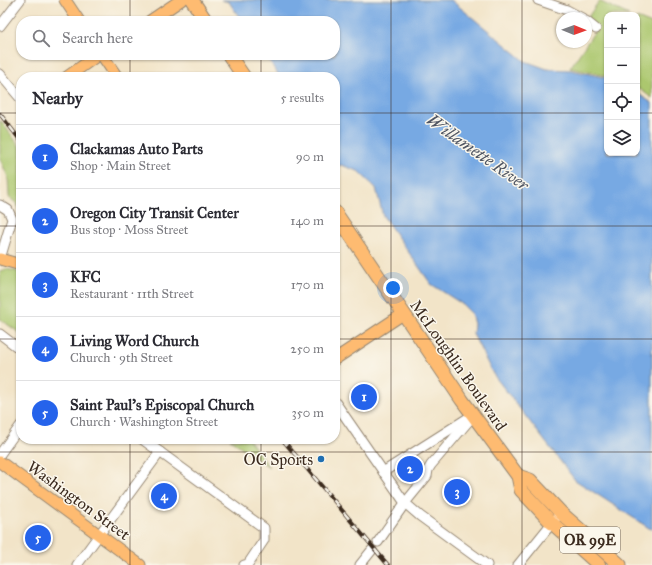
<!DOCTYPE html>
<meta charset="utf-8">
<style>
:root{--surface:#fff;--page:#f7f7f7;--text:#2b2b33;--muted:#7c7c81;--line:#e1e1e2;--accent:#2563eb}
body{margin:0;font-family:"IM FELL Great Primer",serif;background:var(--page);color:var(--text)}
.controls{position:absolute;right:12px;top:12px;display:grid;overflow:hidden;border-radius:8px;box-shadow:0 1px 3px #0004}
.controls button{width:36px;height:36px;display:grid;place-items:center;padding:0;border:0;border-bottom:1px solid var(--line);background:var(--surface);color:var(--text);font:20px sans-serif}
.compass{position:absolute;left:556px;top:12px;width:36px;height:36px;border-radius:50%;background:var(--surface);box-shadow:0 1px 3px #0004;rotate:91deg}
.you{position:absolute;left:393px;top:288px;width:14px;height:14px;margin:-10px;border:3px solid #fff;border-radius:50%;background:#1a73e8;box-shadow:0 0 0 6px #1a73e833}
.badge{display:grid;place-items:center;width:26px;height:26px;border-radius:50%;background:var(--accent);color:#fff;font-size:13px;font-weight:700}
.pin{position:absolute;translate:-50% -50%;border:2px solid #fff;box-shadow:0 1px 4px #0006}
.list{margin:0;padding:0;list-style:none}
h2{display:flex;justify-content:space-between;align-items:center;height:52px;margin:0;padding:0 16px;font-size:17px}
h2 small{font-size:13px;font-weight:400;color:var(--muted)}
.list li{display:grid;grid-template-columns:26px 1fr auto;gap:12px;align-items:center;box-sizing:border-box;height:64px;padding:0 16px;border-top:1px solid var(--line)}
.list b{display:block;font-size:15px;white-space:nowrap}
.list p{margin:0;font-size:13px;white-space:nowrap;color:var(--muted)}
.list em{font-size:13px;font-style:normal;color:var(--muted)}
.icon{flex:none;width:22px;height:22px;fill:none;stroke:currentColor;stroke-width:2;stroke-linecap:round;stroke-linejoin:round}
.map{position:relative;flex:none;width:652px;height:565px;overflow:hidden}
.search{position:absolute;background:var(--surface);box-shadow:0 1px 3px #0004;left:16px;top:16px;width:324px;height:44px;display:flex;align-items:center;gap:10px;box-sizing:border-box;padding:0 14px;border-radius:16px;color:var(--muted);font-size:15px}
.panel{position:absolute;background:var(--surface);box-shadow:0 1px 3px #0004;left:16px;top:72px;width:324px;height:372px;border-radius:16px}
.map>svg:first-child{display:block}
</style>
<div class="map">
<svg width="652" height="565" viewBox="0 0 652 565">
<rect width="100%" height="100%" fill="#fbf7ec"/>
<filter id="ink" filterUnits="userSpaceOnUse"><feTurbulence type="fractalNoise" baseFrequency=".025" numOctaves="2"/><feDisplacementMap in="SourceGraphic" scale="8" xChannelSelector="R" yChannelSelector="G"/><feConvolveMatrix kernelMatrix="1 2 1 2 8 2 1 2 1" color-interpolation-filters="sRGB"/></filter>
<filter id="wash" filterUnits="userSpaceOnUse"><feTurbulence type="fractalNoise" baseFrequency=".012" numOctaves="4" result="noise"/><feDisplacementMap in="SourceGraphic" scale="16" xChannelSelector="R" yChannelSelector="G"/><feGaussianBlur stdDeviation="0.9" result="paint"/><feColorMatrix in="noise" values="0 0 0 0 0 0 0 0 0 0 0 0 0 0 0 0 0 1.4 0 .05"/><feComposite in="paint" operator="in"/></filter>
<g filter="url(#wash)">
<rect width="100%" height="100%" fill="#f2e4c8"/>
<g fill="#acc76e" stroke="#747846">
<path d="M 599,1 L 629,15 L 607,15 L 607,76 L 570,68 L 597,28 L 586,20 Z"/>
<path d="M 637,18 L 652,24 L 652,98 L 637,87 Z"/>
<path d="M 0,120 L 21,148 L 21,212 L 17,204 L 9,197 L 8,177 L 0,159 Z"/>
<path d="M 6,269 L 16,271 L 21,274 L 21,334 L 0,319 L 0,271 Z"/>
<path d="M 230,439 L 249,439 L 269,467 Z"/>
</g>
<path fill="#77a9e3" stroke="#596a80" d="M 221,0 L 451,0 L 525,61 L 547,69 L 571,70 L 607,78 L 607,153 L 637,153 L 637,93 L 652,103 L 652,530 L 575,480 L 493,374 L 473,334 L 474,324 L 471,313 L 462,304 L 431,284 L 383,216 L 376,188 L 358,171 L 341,165 L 335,167 L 335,77 L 280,77 L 265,55 L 335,55 L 335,21 L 242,21 L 229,2 Z"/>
</g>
<g filter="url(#ink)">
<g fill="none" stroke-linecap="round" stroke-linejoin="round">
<g stroke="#968773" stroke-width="11">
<g id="minor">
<path d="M 538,0 L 567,10 L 582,18"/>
<path d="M 586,21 L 596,29"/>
<path d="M 0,26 L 20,0"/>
<path d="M 0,74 L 21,99"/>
<path d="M 0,205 L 8,210 L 12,219 L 0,259"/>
<path d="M 0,334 L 21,350"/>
<path d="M 335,402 L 405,503 L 420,516 L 487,565"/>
<path d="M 142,439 L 264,528 L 264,540 L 248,564 L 244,565"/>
<path d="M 0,454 L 21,425"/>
<path d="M 383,472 L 468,418"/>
<path d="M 378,542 L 405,503 L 427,476 L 428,470 L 431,465 L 473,416"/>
<path d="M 77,565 L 160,452"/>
<path d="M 360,565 L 372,550"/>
<path d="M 518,565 L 556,518"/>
</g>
</g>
<g stroke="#968773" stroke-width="13">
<g id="major">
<path d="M 65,0 L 79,21"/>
<path d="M 150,21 L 181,0"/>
<path d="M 102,55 L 117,77"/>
<path d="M 67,77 L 98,55"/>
<path d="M 0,259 L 21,265"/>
<path d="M 335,359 L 403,314"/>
<path d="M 0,462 L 140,565"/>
</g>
</g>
<g stroke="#968773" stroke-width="15">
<g id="highway">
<path d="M 192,0 L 206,21"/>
<path d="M 229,55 L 244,77"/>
<path d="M 335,212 L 462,400 L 518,476 L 521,490 L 552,523 L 599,565"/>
<path d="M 518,476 L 530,480 L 561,513 L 620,565"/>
</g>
</g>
<use href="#minor" stroke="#fff" stroke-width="9"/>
<use href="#major" stroke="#febb71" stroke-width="11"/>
<use href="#highway" stroke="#febb71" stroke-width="13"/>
<g stroke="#3b2a1e" stroke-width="4">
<g id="rail">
<path d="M 0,114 L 21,141"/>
<path d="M 282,439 L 388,565"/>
</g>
</g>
<use href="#rail" stroke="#fbf7ec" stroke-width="2.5" stroke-dasharray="8" stroke-linecap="butt"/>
</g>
</g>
<path fill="none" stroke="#3b2a1e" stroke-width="1" stroke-opacity="0.55" d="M 130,0 L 130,21M 261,0 L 261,21M 391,0 L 391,565M 522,0 L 522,565M 130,55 L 130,77M 261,55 L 261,77M 0,113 L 21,113M 335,113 L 607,113M 637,113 L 652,113M 0,226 L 21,226M 335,226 L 652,226M 0,339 L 21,339M 335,339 L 652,339M 130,439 L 130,565M 261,439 L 261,565M 0,452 L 652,452"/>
<circle fill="#1f6fb2" stroke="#fbf7ec" stroke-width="1.5" cx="321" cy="459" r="4"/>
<g text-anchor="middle" stroke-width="3" stroke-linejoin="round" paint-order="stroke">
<rect fill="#fbf7ec" stroke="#75685c" stroke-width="1" x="560" y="527" width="60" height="26" rx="3"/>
<g font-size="15" font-weight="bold" fill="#3b2a1e">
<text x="590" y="545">OR 99E</text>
</g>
<g font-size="16" fill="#3b2a1e" stroke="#fbf7ec">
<text transform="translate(459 365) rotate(55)" y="6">McLoughlin Boulevard</text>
<text transform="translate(79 500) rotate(36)" y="6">Washington Street</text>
</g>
<g font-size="16" fill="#3b2a1e" stroke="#fbf7ec" text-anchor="end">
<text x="313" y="465">OC Sports</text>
</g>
<g font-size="17" font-style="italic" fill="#505663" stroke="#fbf7ec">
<text transform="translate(478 152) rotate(35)" y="6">Willamette River</text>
</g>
</g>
</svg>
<div class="controls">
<button>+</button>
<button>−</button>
<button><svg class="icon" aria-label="locate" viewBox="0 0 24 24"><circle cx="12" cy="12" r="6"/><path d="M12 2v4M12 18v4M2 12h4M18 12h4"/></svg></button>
<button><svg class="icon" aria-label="layers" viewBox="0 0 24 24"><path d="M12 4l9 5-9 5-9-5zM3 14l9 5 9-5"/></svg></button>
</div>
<svg class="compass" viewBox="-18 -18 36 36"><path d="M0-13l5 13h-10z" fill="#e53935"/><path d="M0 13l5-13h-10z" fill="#7c7c81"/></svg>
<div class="you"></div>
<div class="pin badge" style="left:364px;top:397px">1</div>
<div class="pin badge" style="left:410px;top:469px">2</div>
<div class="pin badge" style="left:457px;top:492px">3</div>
<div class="pin badge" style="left:164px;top:496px">4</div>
<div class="pin badge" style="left:38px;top:538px">5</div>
<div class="search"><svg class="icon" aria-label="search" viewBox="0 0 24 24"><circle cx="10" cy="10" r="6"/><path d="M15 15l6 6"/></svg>Search here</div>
<section class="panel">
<h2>Nearby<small>5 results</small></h2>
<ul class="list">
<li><span class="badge">1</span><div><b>Clackamas Auto Parts</b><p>Shop · Main Street</p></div><em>90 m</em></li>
<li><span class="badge">2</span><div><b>Oregon City Transit Center</b><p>Bus stop · Moss Street</p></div><em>140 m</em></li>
<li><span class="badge">3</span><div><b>KFC</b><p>Restaurant · 11th Street</p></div><em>170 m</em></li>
<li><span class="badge">4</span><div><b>Living Word Church</b><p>Church · 9th Street</p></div><em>250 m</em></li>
<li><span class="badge">5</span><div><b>Saint Paul's Episcopal Church</b><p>Church · Washington Street</p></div><em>350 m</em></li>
</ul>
</section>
</div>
